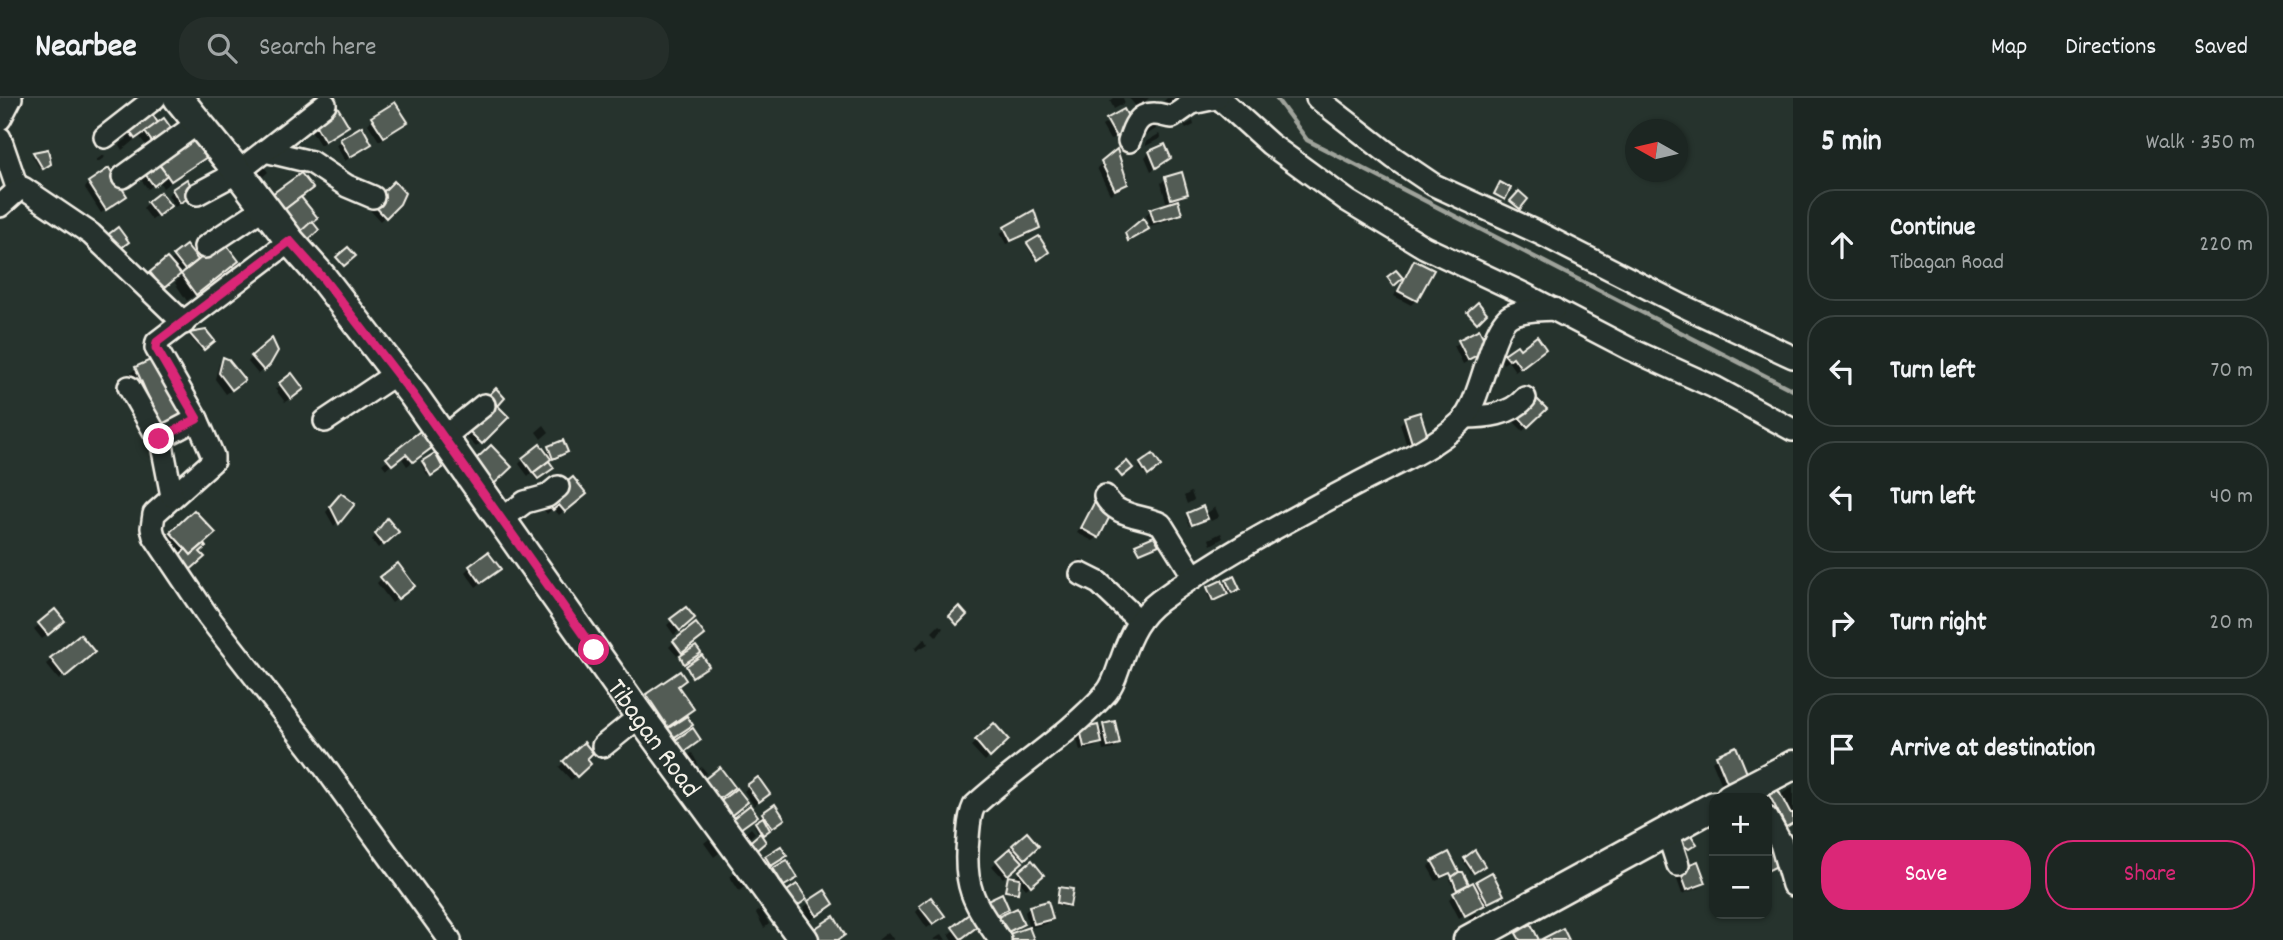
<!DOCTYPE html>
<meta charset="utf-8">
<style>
:root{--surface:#1c2622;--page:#252e2a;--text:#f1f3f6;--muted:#a0a5a5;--line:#3a4340;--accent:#db2777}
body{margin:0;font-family:Dekko,sans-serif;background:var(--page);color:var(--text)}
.controls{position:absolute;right:21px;bottom:21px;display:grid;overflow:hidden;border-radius:14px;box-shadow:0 2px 5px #0004}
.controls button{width:63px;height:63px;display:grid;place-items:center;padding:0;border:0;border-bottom:2px solid var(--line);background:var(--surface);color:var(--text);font:35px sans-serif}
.compass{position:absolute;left:1625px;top:21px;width:63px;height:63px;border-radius:50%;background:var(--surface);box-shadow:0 2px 5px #0004;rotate:278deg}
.stop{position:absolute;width:21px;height:21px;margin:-16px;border:5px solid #db2777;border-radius:50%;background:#fff}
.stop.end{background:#db2777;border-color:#fff;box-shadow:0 2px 7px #0008}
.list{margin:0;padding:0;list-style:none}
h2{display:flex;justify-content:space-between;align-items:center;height:91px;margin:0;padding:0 28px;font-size:30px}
h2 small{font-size:23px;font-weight:400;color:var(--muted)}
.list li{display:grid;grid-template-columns:46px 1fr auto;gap:21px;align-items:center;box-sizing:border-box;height:112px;margin:0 14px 14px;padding:0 14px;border:2px solid var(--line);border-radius:28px}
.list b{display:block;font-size:26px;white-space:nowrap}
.list p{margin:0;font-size:23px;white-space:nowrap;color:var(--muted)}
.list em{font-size:23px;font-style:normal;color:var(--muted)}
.actions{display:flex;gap:14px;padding:21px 28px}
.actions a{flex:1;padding:16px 0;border:2px solid var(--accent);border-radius:28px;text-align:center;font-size:24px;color:var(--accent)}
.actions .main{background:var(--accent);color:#fff}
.icon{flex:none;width:38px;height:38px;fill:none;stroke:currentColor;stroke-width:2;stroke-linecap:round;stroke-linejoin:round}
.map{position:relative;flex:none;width:1793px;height:842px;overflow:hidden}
header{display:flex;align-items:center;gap:42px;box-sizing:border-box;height:98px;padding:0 35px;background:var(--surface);border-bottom:2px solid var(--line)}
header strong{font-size:33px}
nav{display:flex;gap:38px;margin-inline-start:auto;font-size:24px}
.search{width:490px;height:63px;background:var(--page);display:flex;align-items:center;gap:18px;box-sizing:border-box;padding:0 24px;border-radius:28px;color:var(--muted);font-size:26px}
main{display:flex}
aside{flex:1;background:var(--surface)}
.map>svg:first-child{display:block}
</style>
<header>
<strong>Nearbee</strong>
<div class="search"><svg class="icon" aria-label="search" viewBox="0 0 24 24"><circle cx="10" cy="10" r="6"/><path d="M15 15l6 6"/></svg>Search here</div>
<nav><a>Map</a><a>Directions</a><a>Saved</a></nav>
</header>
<main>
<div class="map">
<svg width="1793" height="842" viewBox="0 0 1793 842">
<rect width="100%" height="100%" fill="#26332d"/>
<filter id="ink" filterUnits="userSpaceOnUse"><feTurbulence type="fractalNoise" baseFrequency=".0143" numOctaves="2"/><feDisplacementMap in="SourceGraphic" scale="14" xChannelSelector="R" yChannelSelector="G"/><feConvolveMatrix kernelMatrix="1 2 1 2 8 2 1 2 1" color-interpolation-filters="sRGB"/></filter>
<g filter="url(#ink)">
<g fill="#0007">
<path d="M 312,0 L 318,0 L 304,17 L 299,10 Z"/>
<path d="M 1123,0 L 1125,5 L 1114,11 L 1110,3 L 1114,0 Z"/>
<path d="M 1129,0 L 1149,0 L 1138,11 Z"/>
<path d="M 1167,0 L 1193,0 L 1167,12 L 1164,3 Z"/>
<path d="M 1123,14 L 1120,37 L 1110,42 L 1102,28 Z"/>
<path d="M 319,17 L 347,28 L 320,47 L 309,29 Z"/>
<path d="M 372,21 L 401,28 L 379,43 L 368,26 Z"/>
<path d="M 1193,23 L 1194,27 L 1186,31 L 1184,28 Z"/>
<path d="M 1155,24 L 1156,31 L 1144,38 L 1141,31 Z"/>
<path d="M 158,28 L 151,54 L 139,38 L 122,52 L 119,47 L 127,41 L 126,38 L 130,34 Z"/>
<path d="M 1159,36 L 1161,40 L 1159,41 L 1146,48 L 1145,45 L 1147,43 Z"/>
<path d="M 341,42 L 370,46 L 345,63 L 336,47 Z"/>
<path d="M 46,53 L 47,67 L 40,71 L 32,57 Z"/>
<path d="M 1150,54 L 1164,65 L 1151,73 L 1145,59 Z"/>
<path d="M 103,57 L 105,59 L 98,64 L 96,62 Z"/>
<path d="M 205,58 L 163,90 L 159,83 L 148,91 L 139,79 L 156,61 Z"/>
<path d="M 1102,65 L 1126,86 L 1121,91 L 1110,96 L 1097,70 Z"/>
<path d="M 263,67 L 268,74 L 256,85 L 251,78 Z"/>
<path d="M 1166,80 L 1186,95 L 1181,100 L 1176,102 L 1180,115 L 1175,120 L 1150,128 L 1146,117 L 1151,112 L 1167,107 L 1161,85 Z"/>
<path d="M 89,85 L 125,98 L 101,115 L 85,90 Z"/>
<path d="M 394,86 L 398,105 L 380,123 L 369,111 Z"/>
<path d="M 173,92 L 189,100 L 175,109 L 168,97 Z"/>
<path d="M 148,105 L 164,113 L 152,122 L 143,110 Z"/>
<path d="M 1033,115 L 1038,130 L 1033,135 L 1006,146 L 1000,135 Z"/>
<path d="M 1028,146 L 1045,156 L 1035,162 L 1027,148 Z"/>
<path d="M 175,159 L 190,166 L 158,194 L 146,181 L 167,162 L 169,164 Z"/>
<path d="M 1414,164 L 1416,202 L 1411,207 L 1394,198 L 1410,169 Z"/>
<path d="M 229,170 L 187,203 L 175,185 L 182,177 Z"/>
<path d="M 1478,233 L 1482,255 L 1463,266 L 1454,248 Z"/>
<path d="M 205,234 L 213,243 L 201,252 L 189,238 Z"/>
<path d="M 1519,253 L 1539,255 L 1515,273 L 1508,263 L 1503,266 L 1501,262 L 1506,257 Z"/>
<path d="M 252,259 L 269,266 L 258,276 L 248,264 Z"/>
<path d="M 224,261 L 238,287 L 226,296 L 215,281 L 219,266 Z"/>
<path d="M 156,262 L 154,336 L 128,278 L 136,270 Z"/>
<path d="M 292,278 L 297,295 L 285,304 L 275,291 Z"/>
<path d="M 1534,301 L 1544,311 L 1523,333 L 1512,322 Z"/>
<path d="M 496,308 L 507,319 L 476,349 L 463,336 Z"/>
<path d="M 1405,321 L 1422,344 L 1407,348 L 1400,326 Z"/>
<path d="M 544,327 L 549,334 L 541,341 L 536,334 Z"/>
<path d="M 424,332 L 430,351 L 407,368 L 401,359 L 386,371 L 382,366 Z"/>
<path d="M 562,344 L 566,354 L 551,362 L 547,352 Z"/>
<path d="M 1152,359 L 1157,370 L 1146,378 L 1139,369 Z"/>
<path d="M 550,360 L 546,363 L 551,370 L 536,382 L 531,375 L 528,378 L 519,366 L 523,361 Z"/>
<path d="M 423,364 L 439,371 L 428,378 L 421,366 Z"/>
<path d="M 1191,394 L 1194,402 L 1187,406 L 1184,398 Z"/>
<path d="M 580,400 L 559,417 L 553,410 L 547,416 L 541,408 Z"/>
<path d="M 336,402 L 353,406 L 334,428 L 326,414 Z"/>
<path d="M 1094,407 L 1098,439 L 1093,443 L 1077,435 L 1090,411 Z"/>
<path d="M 1215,409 L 1219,418 L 1217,420 L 1211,423 L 1208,418 L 1204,423 L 1190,428 L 1186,418 L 1188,417 L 1205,417 Z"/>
<path d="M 194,414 L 204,449 L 198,454 L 202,459 L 182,457 L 167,440 Z"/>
<path d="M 383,427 L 392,439 L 378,450 L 372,442 Z"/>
<path d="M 1221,435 L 1223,440 L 1211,447 L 1209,441 Z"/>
<path d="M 1081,461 L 1085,467 L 1073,476 L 1070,469 Z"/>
<path d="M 470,469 L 494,476 L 476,489 L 465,474 Z"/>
<path d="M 382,480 L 408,492 L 392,505 L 377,485 Z"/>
<path d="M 1227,483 L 1236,492 L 1230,495 L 1229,494 L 1211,504 L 1206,493 L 1221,485 L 1222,487 Z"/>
<path d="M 685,511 L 688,525 L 674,537 L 667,527 Z"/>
<path d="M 55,514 L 58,528 L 42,541 L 34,531 Z"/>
<path d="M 939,527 L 943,530 L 937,539 L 932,534 Z"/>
<path d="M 80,538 L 87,559 L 59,582 L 46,566 Z"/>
<path d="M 925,540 L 928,546 L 916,553 L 915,550 Z"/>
<path d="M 698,542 L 677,558 L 669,549 L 674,544 Z"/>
<path d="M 679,576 L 684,582 L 677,589 L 691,611 L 679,623 L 680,624 L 660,635 L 639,605 Z"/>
<path d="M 1114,626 L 1119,646 L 1114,651 L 1103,653 L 1101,644 L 1095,649 L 1080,653 L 1076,637 L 1081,632 L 1098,634 L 1103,628 Z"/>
<path d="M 993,627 L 1007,642 L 985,663 L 971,648 Z"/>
<path d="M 1735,651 L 1745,675 L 1740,680 L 1722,687 L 1712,663 L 1717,659 Z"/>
<path d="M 692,655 L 698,666 L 688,672 L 684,660 Z"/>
<path d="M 585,661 L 584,671 L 571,682 L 559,669 L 564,664 Z"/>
<path d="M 702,669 L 707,675 L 695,684 L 692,675 Z"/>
<path d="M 1793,688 L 1793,726 L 1781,732 L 1767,706 L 1767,700 L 1764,700 L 1762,697 L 1767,692 L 1779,698 Z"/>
<path d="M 748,689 L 763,701 L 754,708 L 744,693 Z"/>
<path d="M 763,716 L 778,726 L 760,738 L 754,727 L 760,723 L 758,721 Z"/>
<path d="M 751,730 L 755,735 L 741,747 L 737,742 Z"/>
<path d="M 709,741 L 719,755 L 714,759 L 704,745 Z"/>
<path d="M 1013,748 L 1037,748 L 1003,780 L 992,768 Z"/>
<path d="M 766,759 L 782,759 L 766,770 L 770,775 L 774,772 L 796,780 L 779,792 L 762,763 Z"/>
<path d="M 1465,761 L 1481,769 L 1471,775 L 1463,763 Z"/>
<path d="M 1433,764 L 1454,775 L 1436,783 L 1428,769 Z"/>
<path d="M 1680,771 L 1704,785 L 1699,790 L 1682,796 L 1675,776 Z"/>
<path d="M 1020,774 L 1037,782 L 1026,791 L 1018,782 L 1014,796 L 1004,794 L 1006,782 L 1008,780 L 1018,781 L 1016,779 Z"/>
<path d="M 735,775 L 744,789 L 739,793 L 730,779 Z"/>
<path d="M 1463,776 L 1468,788 L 1473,788 L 1477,784 L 1502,796 L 1483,809 L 1480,808 L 1459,820 L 1449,801 L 1456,795 L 1450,781 Z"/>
<path d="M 982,784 L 986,797 L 984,799 L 973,787 Z"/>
<path d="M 1060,791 L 1068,807 L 1066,809 L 1056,807 Z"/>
<path d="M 825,794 L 832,806 L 801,829 L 795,820 L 805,812 L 804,809 L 809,805 Z"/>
<path d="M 920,809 L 938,822 L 927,830 L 916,814 Z"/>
<path d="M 1030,809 L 1051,821 L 1046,826 L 1029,830 L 1025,814 Z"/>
<path d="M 761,811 L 769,826 L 764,830 L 756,815 Z"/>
<path d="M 1476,814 L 1481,822 L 1473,827 L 1468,819 Z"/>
<path d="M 973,816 L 975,830 L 959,842 L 953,842 L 949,836 Z"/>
<path d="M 888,834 L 894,842 L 878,842 Z"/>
<path d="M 942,836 L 946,842 L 933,842 Z"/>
</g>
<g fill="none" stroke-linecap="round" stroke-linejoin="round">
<path stroke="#9fa39b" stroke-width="4.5" d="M 1276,0 L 1307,42 L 1793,292"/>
</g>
<g fill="#525c55" stroke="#f4f1e8" stroke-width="2">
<path d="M 395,4 L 408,24 L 384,39 L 371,19 Z"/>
<path d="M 337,8 L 349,28 L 325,43 L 313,23 L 323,10 Z"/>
<path d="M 149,11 L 158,25 L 135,41 L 129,32 Z"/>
<path d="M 1124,11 L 1130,22 L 1124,26 L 1127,32 L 1116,39 L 1106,21 Z"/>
<path d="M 164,20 L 176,37 L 157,51 L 145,34 Z"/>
<path d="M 362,28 L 372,46 L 350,59 L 340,41 Z"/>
<path d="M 191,35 L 207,59 L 171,83 L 155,60 Z"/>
<path d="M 1165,46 L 1171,60 L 1156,70 L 1149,53 Z"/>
<path d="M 48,51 L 51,66 L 43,71 L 33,54 Z"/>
<path d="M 1117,51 L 1128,86 L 1115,92 L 1101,64 Z"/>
<path d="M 156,63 L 167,77 L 154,88 L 143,73 Z"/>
<path d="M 109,70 L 127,98 L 106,112 L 88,84 Z"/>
<path d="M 1182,74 L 1188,96 L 1171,101 L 1165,79 Z"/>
<path d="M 301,75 L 313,90 L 284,112 L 272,96 Z"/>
<path d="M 187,81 L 196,96 L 180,105 L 172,91 Z"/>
<path d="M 394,83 L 405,95 L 400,106 L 386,120 L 372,105 Z"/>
<path d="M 1500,84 L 1511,90 L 1505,102 L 1494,96 Z"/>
<path d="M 1519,93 L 1528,101 L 1520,111 L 1510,103 Z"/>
<path d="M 160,94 L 171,108 L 158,118 L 147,104 Z"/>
<path d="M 301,99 L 318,120 L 300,134 L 284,112 Z"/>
<path d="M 1178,102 L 1182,116 L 1154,124 L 1150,111 Z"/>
<path d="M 1034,112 L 1040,130 L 1011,143 L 1004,129 Z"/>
<path d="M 1143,120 L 1149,131 L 1128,143 L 1125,135 Z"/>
<path d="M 312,123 L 319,132 L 307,143 L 300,134 Z"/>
<path d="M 118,129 L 129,144 L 116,154 L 105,139 Z"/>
<path d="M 1039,138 L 1049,154 L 1038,162 L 1027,145 Z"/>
<path d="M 223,142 L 239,163 L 196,197 L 181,176 Z"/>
<path d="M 186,147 L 198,162 L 185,172 L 173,157 Z"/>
<path d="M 348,149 L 356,158 L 344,168 L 336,159 Z"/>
<path d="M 167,160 L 181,176 L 163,191 L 150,174 Z"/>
<path d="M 1414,162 L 1434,172 L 1417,203 L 1398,193 Z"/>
<path d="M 1396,172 L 1403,180 L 1394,188 L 1387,179 Z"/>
<path d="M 1478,204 L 1487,215 L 1477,225 L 1467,214 Z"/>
<path d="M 1479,231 L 1489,251 L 1468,262 L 1458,242 Z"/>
<path d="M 206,232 L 215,243 L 204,252 L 189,235 Z"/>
<path d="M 1537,238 L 1546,251 L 1521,270 L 1513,259 L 1509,262 L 1504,256 L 1517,247 L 1520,251 Z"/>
<path d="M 272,240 L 278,253 L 270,267 L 264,273 L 251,258 Z"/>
<path d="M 157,259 L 183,320 L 162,330 L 135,269 Z"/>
<path d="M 223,259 L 228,261 L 245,282 L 232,292 L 219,275 Z"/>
<path d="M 292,275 L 304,291 L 291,301 L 279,285 Z"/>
<path d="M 496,290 L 505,300 L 498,308 L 495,305 L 493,307 L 486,300 Z"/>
<path d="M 1534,298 L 1547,311 L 1528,329 L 1516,316 Z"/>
<path d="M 495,305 L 509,319 L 482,346 L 466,330 Z"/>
<path d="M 1420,314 L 1428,339 L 1412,345 L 1404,319 Z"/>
<path d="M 424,330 L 437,346 L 413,364 L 406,356 L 392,367 L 386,360 Z"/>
<path d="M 563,342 L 568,354 L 553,361 L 548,348 Z"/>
<path d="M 540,346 L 551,361 L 533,375 L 522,360 Z"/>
<path d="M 491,347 L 512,369 L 494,386 L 474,363 Z"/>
<path d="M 435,355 L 443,370 L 431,378 L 422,363 Z"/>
<path d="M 1153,356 L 1161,368 L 1148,378 L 1140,365 Z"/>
<path d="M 549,363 L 554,370 L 538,381 L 533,375 Z"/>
<path d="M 1127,363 L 1133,370 L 1122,379 L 1116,372 Z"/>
<path d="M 573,379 L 587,396 L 565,414 L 559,407 L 553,412 L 545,402 Z"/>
<path d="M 341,395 L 355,406 L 339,426 L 330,408 Z"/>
<path d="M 1094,405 L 1112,414 L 1099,440 L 1081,430 Z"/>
<path d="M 1203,408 L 1208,421 L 1192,427 L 1187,415 Z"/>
<path d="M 194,412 L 216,435 L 191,457 L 170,434 Z"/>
<path d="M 387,420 L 399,434 L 384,447 L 375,436 Z"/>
<path d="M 1154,438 L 1159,447 L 1140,455 L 1135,446 Z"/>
<path d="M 204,446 L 206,449 L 200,454 L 205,459 L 189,473 L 177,459 L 186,451 L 191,457 Z"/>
<path d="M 488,454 L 501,471 L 481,485 L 469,468 Z"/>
<path d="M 398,465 L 415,488 L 398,501 L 380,479 Z"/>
<path d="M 1234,478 L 1240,491 L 1232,495 L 1226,482 Z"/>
<path d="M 1222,482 L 1228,496 L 1213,503 L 1207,489 Z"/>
<path d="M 959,508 L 967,517 L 957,527 L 949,518 Z"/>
<path d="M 686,509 L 695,520 L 680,533 L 670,521 Z"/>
<path d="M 55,511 L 65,523 L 48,537 L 38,525 Z"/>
<path d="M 696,525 L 705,537 L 682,555 L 673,543 Z"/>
<path d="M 80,536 L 95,554 L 65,579 L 50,560 Z"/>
<path d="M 696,548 L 701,555 L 684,566 L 680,558 Z"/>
<path d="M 702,557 L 709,568 L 692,579 L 686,568 Z"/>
<path d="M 680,573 L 686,582 L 678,588 L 694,611 L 668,629 L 646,596 Z"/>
<path d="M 687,618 L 693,627 L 670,642 L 664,633 Z"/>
<path d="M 1115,623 L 1120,646 L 1108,649 L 1103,626 Z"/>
<path d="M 994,625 L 1009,642 L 990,660 L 975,642 Z"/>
<path d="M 1098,627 L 1102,645 L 1084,649 L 1080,631 Z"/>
<path d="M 693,630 L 701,642 L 680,657 L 672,644 Z"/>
<path d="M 584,644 L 593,655 L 587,661 L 591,666 L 577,679 L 563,663 Z"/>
<path d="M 1736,648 L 1747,675 L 1727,684 L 1716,657 Z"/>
<path d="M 720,669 L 735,689 L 715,704 L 701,684 Z"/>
<path d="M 758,679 L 770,696 L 759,704 L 747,687 Z"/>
<path d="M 1775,686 L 1790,715 L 1793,715 L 1793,725 L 1786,729 L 1766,691 Z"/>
<path d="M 737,690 L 748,704 L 727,721 L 716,707 Z"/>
<path d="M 775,706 L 785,721 L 772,730 L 762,715 Z"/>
<path d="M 750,707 L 758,718 L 740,731 L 732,721 Z"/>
<path d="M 763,719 L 770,732 L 763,737 L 755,724 Z"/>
<path d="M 1688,733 L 1697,746 L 1689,751 L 1676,742 Z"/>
<path d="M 1027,734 L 1039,748 L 1025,761 L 1012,747 Z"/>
<path d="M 760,735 L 766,744 L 752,756 L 745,748 Z"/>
<path d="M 781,748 L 787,758 L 771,768 L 765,758 Z"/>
<path d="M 1778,749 L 1785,764 L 1767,773 L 1767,755 Z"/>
<path d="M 1010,750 L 1023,764 L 1008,777 L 996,762 Z"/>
<path d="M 1475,752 L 1485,768 L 1474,775 L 1464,760 Z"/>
<path d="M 1449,754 L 1459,774 L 1452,779 L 1450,775 L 1441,779 L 1432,763 Z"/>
<path d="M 787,762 L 798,780 L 784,788 L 773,770 Z"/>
<path d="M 1032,762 L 1044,777 L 1031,788 L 1019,773 Z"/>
<path d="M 1698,763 L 1706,785 L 1687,792 L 1679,770 Z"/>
<path d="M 1459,774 L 1463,774 L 1469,786 L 1457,792 L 1452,779 Z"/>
<path d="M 1492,774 L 1504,797 L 1488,805 L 1476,783 Z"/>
<path d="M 1008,778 L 1020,780 L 1018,795 L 1005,793 Z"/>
<path d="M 1473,784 L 1485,807 L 1465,818 L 1453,795 Z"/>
<path d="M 797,786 L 807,801 L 790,813 L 780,798 Z"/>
<path d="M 1059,789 L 1073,791 L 1070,808 L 1057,805 Z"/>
<path d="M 825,792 L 834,806 L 817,818 L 808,803 Z"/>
<path d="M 1002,795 L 1009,811 L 990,820 L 983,804 Z"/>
<path d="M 931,799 L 945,818 L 933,826 L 919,808 Z"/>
<path d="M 1048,803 L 1053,821 L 1034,826 L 1029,808 Z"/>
<path d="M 1017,810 L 1024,826 L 998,839 L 991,822 Z"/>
<path d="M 973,813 L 982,825 L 961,841 L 952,829 Z"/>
<path d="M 834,818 L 845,837 L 838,842 L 817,842 L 811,833 Z"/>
<path d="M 1531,826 L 1539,842 L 1520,842 L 1516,835 Z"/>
<path d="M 1029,829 L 1034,842 L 1008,842 L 1006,837 Z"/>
<path d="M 1563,830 L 1569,842 L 1540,842 Z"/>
</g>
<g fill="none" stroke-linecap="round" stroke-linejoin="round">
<g stroke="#f4f1e8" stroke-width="26">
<g id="minor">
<path d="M 1219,0 L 1270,46 L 1348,103 L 1424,149 L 1524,196 L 1630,251 L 1714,289 L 1793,332"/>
<path d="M 1317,0 L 1394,60 L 1434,87 L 1541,136 L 1683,208 L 1793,259"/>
<path d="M 0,21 L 11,0"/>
<path d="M 105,39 L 155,0"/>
<path d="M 0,40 L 18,92"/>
<path d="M 1129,43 C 1133,30 1138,15 1155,16 C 1162,16 1166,19 1172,19 L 1192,5 L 1216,0"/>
<path d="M 265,53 L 311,64 L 347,88 L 373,99"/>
<path d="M 123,79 L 198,25"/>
<path d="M 197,96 L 238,74 L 325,6"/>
<path d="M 0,108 L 18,92 L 23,90 L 91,136 L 184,225"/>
<path d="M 290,143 L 157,244 L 156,250 L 197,321 L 213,358 L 213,363 L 154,416 L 152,430 L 154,438 L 207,517 L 315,656 L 450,842"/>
<path d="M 205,149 L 265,109"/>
<path d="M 129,289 L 162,347 L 172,398"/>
<path d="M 1465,319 C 1486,319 1511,317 1525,300"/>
<path d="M 325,323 L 397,275"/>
<path d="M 443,340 L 484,307"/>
<path d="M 159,341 L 197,321"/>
<path d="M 1105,398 C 1116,419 1141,417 1161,426 L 1194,479"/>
<path d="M 502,421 L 525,404 L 547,398 L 558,389"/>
<path d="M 1081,476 L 1099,485 L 1139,523"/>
<path d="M 603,648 L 640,618"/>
<path d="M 1767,720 L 1781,745 L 1793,787"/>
<path d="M 1667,733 L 1678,767"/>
<path d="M 1000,842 C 973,804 963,788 968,740 C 969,729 969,718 974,708 C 1017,668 1067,639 1107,594 C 1115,584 1117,572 1122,560 C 1130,537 1139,518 1159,503 C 1220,458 1288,423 1355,387 C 1390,368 1431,352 1460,325 C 1482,306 1490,226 1512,217 C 1525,211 1541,212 1554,211"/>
</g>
</g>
<g stroke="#f4f1e8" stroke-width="33">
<g id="major">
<path id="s1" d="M 178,0 L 238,74 L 290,143 L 322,179 L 414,298 L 637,614 L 804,842"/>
<path d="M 1730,700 L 1793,667"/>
<path d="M 1468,842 L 1714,708"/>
</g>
</g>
<use href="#minor" stroke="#26332d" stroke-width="21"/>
<use href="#major" stroke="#26332d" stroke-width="28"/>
</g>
</g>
<g fill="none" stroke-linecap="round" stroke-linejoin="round" filter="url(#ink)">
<path stroke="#db2777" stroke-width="9" d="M 159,341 L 197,321 L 156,250 L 157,244 L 290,143 L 322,179 L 414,298 L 594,552"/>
</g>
<g text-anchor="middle" stroke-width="6" stroke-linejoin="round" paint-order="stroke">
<g font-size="28" fill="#f4f1e8" stroke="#26332d">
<text dy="10" stroke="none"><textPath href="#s1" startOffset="798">Tibagan Road</textPath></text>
</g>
</g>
</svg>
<div class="controls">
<button>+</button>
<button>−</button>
</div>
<svg class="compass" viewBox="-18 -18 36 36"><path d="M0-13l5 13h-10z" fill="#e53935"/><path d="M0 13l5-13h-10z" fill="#a0a5a5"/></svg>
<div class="stop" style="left:594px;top:552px"></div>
<div class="stop end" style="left:159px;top:341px"></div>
</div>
<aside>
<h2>5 min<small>Walk · 350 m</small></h2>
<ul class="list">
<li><svg class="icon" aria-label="ahead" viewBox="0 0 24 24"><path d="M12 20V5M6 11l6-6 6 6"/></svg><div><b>Continue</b><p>Tibagan Road</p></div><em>220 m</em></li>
<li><svg class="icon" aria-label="left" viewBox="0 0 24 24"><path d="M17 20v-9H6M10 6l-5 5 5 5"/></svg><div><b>Turn left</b></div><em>70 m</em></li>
<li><svg class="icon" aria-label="left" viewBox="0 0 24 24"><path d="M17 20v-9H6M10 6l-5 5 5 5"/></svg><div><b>Turn left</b></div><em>40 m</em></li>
<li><svg class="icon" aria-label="right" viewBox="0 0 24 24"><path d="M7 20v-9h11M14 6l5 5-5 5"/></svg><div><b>Turn right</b></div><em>20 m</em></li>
<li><svg class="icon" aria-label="arrive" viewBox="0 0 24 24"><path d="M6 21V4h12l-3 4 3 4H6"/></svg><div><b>Arrive at destination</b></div></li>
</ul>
<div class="actions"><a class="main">Save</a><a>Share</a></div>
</aside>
</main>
